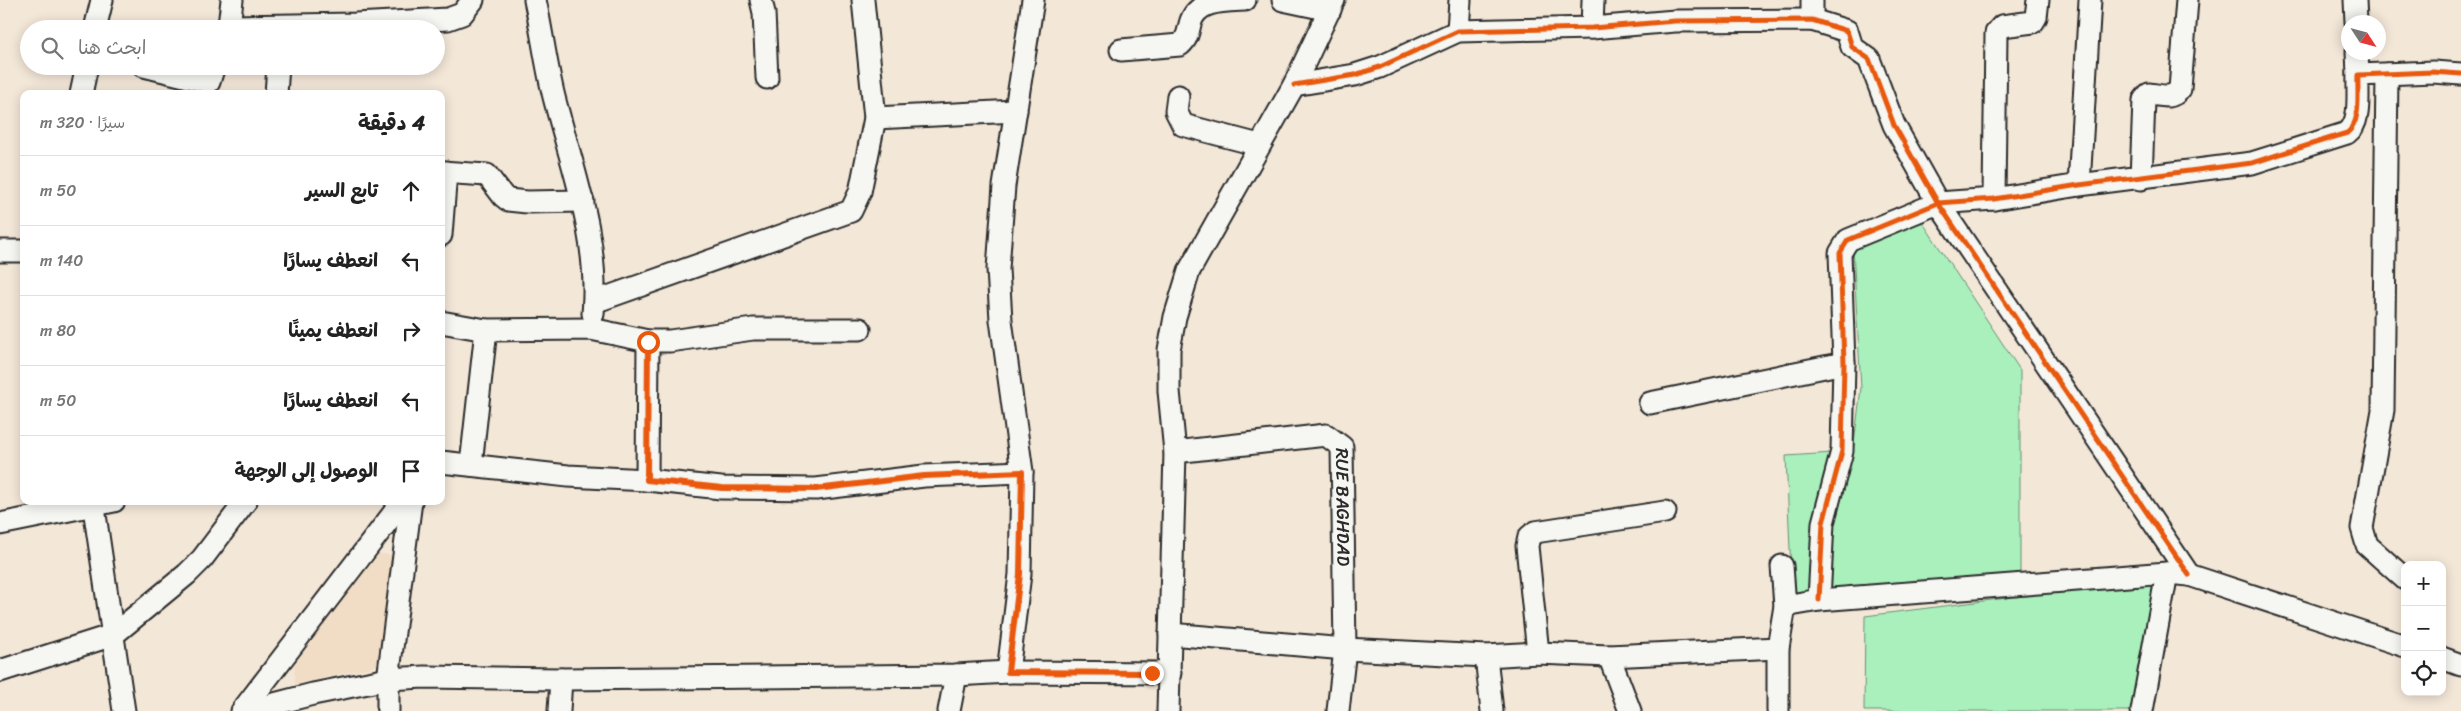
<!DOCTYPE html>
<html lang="ar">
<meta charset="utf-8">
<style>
:root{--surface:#fff;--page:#f6f6f6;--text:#222;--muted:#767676;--line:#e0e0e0}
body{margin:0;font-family:Sriracha,"Playpen Sans Arabic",sans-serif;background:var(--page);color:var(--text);direction:rtl}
.controls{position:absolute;right:15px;bottom:15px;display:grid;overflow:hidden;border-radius:10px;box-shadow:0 2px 12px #0003}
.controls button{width:45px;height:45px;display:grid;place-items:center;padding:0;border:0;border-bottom:1px solid var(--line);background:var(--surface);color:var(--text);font:25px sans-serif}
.compass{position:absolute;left:2341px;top:15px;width:45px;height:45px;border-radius:50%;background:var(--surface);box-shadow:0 2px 12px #0003;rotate:126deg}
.stop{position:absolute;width:15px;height:15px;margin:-11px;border:4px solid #ea580c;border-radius:50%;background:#fff}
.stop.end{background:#ea580c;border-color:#fff;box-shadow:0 1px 5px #0008}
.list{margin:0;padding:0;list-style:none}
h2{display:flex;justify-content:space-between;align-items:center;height:65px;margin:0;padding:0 20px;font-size:21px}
h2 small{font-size:16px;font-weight:400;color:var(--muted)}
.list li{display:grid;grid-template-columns:32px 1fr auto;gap:15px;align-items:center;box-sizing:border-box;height:70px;padding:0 20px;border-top:1px solid var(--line)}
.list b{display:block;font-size:19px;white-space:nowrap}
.list em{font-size:16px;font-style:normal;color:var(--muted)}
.icon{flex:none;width:28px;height:28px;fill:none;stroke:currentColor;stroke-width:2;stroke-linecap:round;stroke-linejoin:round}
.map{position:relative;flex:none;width:2461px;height:711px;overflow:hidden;direction:ltr}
.search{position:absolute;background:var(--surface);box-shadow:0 2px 12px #0003;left:20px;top:20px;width:425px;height:55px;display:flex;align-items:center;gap:12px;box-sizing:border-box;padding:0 18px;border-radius:28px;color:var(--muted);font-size:19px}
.panel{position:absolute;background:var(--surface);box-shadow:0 2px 12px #0003;left:20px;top:90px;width:425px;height:415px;border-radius:10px;direction:rtl}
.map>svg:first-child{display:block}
</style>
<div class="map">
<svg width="2461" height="711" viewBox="0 0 2461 711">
<rect width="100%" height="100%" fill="#f3e7d8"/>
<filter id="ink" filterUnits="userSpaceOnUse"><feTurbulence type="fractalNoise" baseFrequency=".02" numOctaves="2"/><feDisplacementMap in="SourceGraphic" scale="10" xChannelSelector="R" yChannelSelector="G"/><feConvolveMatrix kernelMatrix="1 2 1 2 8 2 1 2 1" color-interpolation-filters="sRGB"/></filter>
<g filter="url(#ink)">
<path fill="#f1ddc6" d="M 375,553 L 396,556 L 381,665 L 295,685 L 294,665 Z"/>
<g fill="#a9f0bc" stroke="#6a8e74">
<path d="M 1921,220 L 2020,370 L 2020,573 L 1826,589 L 1829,509 L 1853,452 L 1861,388 L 1853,249 Z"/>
<path d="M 1833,453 L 1810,591 L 1792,596 L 1786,456 Z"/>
<path d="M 2157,579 L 2132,711 L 1864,711 L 1865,616 Z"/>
</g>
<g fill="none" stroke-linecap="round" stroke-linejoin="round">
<g stroke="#2b2b2b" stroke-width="25">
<g id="minor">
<path d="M 535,0 C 542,32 546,65 554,97 C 572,167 600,240 593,314"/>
<path d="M 761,0 L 764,13 L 767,78"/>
<path d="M 1283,0 L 1330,10"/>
<path d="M 2355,0 L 2356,22"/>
<path d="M 1812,20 L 1812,0"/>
<path d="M 229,26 L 232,0"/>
<path d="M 1592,28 L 1593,0"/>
<path d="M 95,29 L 102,0"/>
<path d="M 228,29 L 229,26 L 355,24 L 448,19 L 462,14 L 473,0"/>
<path d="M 1458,31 L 1460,0"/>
<path d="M 1121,50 L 1180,45 C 1187,39 1188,33 1190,24 C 1196,0 1223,1 1245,0"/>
<path d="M 2357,52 L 2358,75"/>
<path d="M 144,66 L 209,82 L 214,66"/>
<path d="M 2387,74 L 2383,410 L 2362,528 L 2367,545 L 2405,579"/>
<path d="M 1294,85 L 1355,75 L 1380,67 L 1458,31 L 1592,28 L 1675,21 L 1812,20 L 1847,31 L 1852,47 L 1869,59 L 1894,125 L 1938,203 L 2189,575"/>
<path d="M 81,94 L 87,66"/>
<path d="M 276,94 L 278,66"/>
<path d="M 1178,96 L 1176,111 L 1183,125 L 1259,145"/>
<path d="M 875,118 L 1016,111"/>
<path d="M 441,172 L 487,175 L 503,196 L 508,200 L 527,202 L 583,201"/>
<path d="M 2141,179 L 2144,100 L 2149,94 C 2161,95 2172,100 2180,89 L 2187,0"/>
<path d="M 2079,185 L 2090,0"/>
<path d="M 1994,199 L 1996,33 L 2002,26 L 2033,22 L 2036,17 L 2038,0"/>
<path d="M 441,235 L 446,172"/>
<path d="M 0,251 L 24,251"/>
<path d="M 594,302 L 851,211 L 860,192 L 875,118 L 863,0"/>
<path d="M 441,322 L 486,330 L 591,329 L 648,341 L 670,341 L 753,329 L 860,329"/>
<path d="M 1650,403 L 1844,363"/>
<path id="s1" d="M 1175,452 L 1326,435 L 1342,447 L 1345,649 L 1338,711"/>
<path d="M 441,462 L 568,476 L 647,480 L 721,488 L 816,489 L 924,476 L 1022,472"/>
<path d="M 471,465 L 486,330"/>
<path d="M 647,480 L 648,341"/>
<path d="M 93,501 L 124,711"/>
<path d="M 0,524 L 114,501"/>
<path d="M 1819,600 L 1823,523 L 1842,451 L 1844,363 L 1840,253 L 1848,240 L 1938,203 L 1994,199 L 2079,185 L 2252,163 L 2347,133 C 2362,122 2357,93 2358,75 L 2433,72 L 2461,74"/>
<path d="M 1785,606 L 1819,600 L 2167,573 L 2189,575 L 2405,646"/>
<path d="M 1170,634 L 1345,649 L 1486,656 L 1538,653 L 1609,656 L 1778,648"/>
<path d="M 1538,653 L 1527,546 L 1529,537 L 1535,532 L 1665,512"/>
<path d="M 1486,656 L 1492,711"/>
<path d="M 1609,656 L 1630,711"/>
<path d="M 2442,658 L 2461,665"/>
<path d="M 0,671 L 113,635 L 187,574 L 202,559 L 246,501"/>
<path d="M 1008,672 L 1020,574 L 1022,472 L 1001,320 L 998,269 L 1004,186 L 1033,0"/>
<path d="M 242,711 L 403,501"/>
<path d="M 247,711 L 313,694 L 388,679 L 424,677 L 561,679 L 956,675 L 1008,672 L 1170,673"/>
<path d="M 388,711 L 388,679 L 411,501"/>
<path d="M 559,711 L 561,679"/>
<path d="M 949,711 L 956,675"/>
<path d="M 1168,711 L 1175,452 L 1169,391 L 1169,350 L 1175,317 L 1189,271 L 1294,85 L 1334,0"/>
<path d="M 1778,711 L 1778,648 L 1785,606 L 1782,566"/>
<path d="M 2142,711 L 2167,573"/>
</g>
</g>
<use href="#minor" stroke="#f6f6f2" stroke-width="21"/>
<g stroke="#f6f6f2" stroke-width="8">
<g id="cycleway">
<path d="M 1294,85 L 1355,75 L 1380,67 L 1458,31 L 1592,28 L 1675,21 L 1812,20 L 1847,31 L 1852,47 L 1869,59 L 1894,125 L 1938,203 L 2189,575"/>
<path d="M 1819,600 L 1823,523 L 1842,451 L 1844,363 L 1840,253 L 1848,240 L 1938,203 L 1994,199 L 2079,185 L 2252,163 L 2347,133 C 2362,122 2357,93 2358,75 L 2433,72 L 2461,74"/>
</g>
</g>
<use href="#cycleway" stroke="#e8590c" stroke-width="5"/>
</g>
</g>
<g fill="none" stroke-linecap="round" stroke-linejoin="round" filter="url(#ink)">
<path stroke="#ea580c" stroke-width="6" d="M 648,342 L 647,480 L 722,488 L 816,489 L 924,476 L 1022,472 L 1020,574 L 1008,672 L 1152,673"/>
</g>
<g text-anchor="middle" stroke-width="5" stroke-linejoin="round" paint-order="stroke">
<g font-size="18" fill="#2b2b2b" stroke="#f6f6f2">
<text dy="6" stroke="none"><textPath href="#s1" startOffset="232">RUE BAGHDAD</textPath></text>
</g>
</g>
</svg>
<div class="controls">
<button>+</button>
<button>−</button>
<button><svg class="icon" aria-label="locate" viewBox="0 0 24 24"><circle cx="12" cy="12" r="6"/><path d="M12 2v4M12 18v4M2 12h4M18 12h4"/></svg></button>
</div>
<svg class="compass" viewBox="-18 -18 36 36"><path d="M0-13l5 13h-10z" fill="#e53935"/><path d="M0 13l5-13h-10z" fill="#767676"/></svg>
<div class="stop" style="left:648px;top:342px"></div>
<div class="stop end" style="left:1152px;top:673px"></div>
<div class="search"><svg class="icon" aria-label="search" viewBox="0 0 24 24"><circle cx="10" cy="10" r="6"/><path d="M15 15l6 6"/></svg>ابحث هنا</div>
<section class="panel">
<h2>4 دقيقة<small>سيرًا · 320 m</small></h2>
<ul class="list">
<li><svg class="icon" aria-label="ahead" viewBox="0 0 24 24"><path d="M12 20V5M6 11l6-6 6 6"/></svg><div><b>تابع السير</b></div><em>50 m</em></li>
<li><svg class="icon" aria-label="left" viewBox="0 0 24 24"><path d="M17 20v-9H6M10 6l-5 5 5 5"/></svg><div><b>انعطف يسارًا</b></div><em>140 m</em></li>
<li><svg class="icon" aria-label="right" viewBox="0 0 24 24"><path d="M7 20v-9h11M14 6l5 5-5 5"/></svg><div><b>انعطف يمينًا</b></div><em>80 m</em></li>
<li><svg class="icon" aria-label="left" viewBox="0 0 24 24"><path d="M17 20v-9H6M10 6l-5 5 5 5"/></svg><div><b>انعطف يسارًا</b></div><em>50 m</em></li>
<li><svg class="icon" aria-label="arrive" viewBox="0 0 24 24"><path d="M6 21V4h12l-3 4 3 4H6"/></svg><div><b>الوصول إلى الوجهة</b></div></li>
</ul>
</section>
</div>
